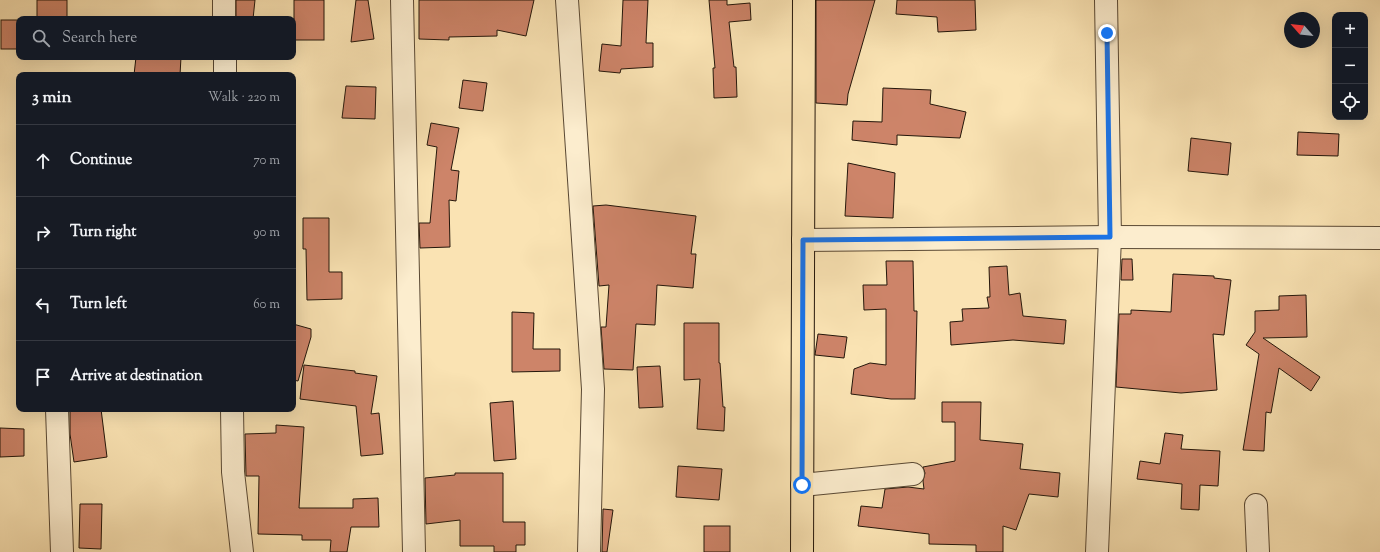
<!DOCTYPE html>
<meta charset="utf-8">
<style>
:root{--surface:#171b24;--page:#20242c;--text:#f1f3f6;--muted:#9ea1a6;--line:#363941}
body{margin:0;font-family:"Sorts Mill Goudy",serif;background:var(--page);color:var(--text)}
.controls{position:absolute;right:12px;top:12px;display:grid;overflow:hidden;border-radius:8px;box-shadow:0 4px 16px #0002}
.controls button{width:36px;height:36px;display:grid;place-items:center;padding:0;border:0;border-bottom:1px solid var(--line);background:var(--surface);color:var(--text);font:20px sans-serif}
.compass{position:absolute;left:1284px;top:12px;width:36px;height:36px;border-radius:50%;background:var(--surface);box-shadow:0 4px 16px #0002;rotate:297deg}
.stop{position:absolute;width:12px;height:12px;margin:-9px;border:3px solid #1a73e8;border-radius:50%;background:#fff}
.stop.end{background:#1a73e8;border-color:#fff;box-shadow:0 1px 4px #0008}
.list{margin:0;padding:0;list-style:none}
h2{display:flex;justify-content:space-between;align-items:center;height:52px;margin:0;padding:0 16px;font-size:17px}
h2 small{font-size:13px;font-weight:400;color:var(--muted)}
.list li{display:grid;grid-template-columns:26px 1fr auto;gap:12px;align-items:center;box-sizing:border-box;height:72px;padding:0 16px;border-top:1px solid var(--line)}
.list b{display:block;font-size:15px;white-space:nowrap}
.list em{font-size:13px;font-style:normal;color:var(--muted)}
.icon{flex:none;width:22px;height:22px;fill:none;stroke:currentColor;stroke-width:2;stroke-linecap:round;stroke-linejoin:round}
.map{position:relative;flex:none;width:1380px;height:552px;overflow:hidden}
.search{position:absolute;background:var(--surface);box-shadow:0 4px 16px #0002;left:16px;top:16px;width:280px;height:44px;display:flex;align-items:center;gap:10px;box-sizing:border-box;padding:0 14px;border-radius:8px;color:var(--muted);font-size:15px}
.panel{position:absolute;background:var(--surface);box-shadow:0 4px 16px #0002;left:16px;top:72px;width:280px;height:340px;border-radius:8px}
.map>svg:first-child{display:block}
</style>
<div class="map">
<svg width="1380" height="552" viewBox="0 0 1380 552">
<rect width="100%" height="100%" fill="#fae3b3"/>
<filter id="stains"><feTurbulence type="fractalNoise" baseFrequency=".005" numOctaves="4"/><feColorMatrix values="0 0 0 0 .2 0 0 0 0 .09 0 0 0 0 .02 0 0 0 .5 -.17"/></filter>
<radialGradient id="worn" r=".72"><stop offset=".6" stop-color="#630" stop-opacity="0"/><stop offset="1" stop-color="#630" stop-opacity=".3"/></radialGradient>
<g fill="#cd8469" stroke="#24160a">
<rect x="37" y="0" width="30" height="19"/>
<path d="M 236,0 L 255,0 L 253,19 L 236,19 Z"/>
<rect x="294" y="0" width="30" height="40"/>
<path d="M 356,0 L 368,0 L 374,39 L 351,42 Z"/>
<path d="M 419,0 L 534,0 L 526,36 L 497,30 L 497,36 L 449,37 L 449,40 L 419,39 Z"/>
<path d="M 623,0 L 648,0 L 646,43 L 653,43 L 653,67 L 621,69 L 620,73 L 599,71 L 602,44 L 621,46 Z"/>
<path d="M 709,0 L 727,0 L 727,5 L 750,3 L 751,20 L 729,22 L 734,67 L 736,67 L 737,97 L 714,98 L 713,68 L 715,68 Z"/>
<path d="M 816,0 L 875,0 L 848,94 L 847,105 L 816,103 Z"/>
<path d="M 897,0 L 975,0 L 976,30 L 938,32 L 937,17 L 896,14 Z"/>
<rect x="1" y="20" width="18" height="29"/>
<path d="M 136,57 L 181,57 L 180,75 L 134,75 Z"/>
<path d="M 463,80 L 487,83 L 483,111 L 459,108 Z"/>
<path d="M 346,86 L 376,87 L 375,119 L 342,118 Z"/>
<path d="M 883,88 L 931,90 L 930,104 L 966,112 L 960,138 L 897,135 L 897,145 L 852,140 L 853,121 L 882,122 Z"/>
<path d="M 431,123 L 459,128 L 451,170 L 459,171 L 456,201 L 449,200 L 450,247 L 420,248 L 419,223 L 430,223 L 437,147 L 427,145 Z"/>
<path d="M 1298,132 L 1339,134 L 1338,156 L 1297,155 Z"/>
<path d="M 1191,138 L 1231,143 L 1228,175 L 1188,171 Z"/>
<path d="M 848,163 L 895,173 L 893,218 L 845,216 Z"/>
<path d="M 606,205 L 696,216 L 691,254 L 696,254 L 693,288 L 657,285 L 655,325 L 636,324 L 633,370 L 604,369 L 601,327 L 606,327 L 609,285 L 599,286 L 593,206 Z"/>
<path d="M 303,218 L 329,218 L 329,272 L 342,272 L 342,299 L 307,300 L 306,249 L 303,249 Z"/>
<path d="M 1122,259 L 1132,259 L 1133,280 L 1121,280 Z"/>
<path d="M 886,261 L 913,261 L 914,311 L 917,311 L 915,399 L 891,399 L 851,394 L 854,369 L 870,363 L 886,365 L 886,309 L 864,310 L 863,285 L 887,285 Z"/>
<path d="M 1007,266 L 1009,295 L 1020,293 L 1023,316 L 1066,320 L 1064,344 L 1013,340 L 951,345 L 950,322 L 963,321 L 962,309 L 989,308 L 987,297 L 990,297 L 989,267 Z"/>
<path d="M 1173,274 L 1214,276 L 1214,278 L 1231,280 L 1224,335 L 1213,334 L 1217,390 L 1181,393 L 1116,387 L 1119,314 L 1131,314 L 1131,310 L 1171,312 Z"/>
<path d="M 1306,295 L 1307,337 L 1263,338 L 1320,377 L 1311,391 L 1279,368 L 1271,413 L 1266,412 L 1264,451 L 1243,450 L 1259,354 L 1246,345 L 1255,332 L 1255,311 L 1279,310 L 1279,296 Z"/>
<path d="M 512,312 L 534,313 L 533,349 L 560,349 L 560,371 L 512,372 Z"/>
<path d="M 684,323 L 719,323 L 719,363 L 720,363 L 723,407 L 725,407 L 724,431 L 697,429 L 700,379 L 684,380 Z"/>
<path d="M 293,324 L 311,329 L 311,337 L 298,381 L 293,380 Z"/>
<path d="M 818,334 L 847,337 L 844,358 L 815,355 Z"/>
<path d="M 304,365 L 355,371 L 355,373 L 377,376 L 371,414 L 379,413 L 383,454 L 361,456 L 356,406 L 300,399 Z"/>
<path d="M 660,366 L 663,407 L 639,408 L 637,367 Z"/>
<path d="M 513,401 L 516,459 L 494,461 L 490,403 Z"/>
<path d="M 942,402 L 981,402 L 980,440 L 1023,444 L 1020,469 L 1060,473 L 1058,497 L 1029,494 L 1016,530 L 1003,526 L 1003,552 L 976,552 L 976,545 L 929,544 L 929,534 L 858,526 L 861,506 L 882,508 L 885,489 L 908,487 L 924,489 L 923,481 L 925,473 L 923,467 L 955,461 L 955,422 L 942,422 Z"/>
<path d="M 70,409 L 101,409 L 107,457 L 74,462 L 70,434 Z"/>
<path d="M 276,425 L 304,427 L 299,508 L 353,508 L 353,499 L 378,498 L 379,527 L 351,527 L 347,552 L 330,552 L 331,540 L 302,540 L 302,535 L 258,534 L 259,476 L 246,476 L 245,434 L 276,433 Z"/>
<path d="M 0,428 L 24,429 L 24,456 L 0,457 Z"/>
<path d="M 1165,433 L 1183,435 L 1181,449 L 1220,451 L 1218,486 L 1200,485 L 1199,510 L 1181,509 L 1182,484 L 1137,479 L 1140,461 L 1160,464 Z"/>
<path d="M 678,466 L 722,469 L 719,500 L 676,497 Z"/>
<path d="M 455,473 L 503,473 L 503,522 L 525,522 L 525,545 L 516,545 L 516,552 L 494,552 L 494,546 L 460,546 L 460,520 L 426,524 L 425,478 L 455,475 Z"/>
<path d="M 80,504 L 102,504 L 101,549 L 79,548 Z"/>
<path d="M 603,509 L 613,510 L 607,552 L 602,552 Z"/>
<rect x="704" y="526" width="26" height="26"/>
</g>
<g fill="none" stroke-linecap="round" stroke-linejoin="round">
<g stroke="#5a4934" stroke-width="24">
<g id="minor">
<path d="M 224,0 L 224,19"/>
<path d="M 402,0 L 414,552"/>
<path d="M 567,0 L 593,389 L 589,552"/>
<path d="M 225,57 L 225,75"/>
<path d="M 803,240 L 1110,237 L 1380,238"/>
<path d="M 57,409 L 62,552"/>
<path d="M 232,409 L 233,472 L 242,552"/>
<path d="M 802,485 L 913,474"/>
<path d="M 1256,505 L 1258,552"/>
<path d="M 1097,552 L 1110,237 L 1106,0"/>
</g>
</g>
<g stroke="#24160a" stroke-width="24">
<path id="major" d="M 802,552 L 804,0"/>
</g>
<use href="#minor" stroke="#fcedce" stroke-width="22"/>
<use href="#major" stroke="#fae3b3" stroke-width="22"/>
</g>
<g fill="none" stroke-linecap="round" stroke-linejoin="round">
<path stroke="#1a73e8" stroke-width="5" d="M 802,485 L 803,240 L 1110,237 L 1107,33"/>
</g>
<rect width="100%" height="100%" filter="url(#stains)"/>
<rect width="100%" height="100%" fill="url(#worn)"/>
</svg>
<div class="controls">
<button>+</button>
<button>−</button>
<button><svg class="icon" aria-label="locate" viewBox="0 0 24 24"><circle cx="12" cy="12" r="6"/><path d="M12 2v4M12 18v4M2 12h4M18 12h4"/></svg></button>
</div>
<svg class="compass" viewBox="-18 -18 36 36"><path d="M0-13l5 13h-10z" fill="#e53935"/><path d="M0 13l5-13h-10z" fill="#9ea1a6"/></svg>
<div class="stop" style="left:802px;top:485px"></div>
<div class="stop end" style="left:1107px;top:33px"></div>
<div class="search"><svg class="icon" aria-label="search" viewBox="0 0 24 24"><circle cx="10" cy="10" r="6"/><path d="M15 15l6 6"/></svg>Search here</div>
<section class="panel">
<h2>3 min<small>Walk · 220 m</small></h2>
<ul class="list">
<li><svg class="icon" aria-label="ahead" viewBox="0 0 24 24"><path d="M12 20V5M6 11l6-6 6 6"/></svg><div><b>Continue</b></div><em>70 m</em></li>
<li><svg class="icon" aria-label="right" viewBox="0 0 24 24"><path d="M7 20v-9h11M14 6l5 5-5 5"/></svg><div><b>Turn right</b></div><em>90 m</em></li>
<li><svg class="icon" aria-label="left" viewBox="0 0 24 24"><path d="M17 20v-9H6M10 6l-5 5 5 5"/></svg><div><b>Turn left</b></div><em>60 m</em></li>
<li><svg class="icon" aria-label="arrive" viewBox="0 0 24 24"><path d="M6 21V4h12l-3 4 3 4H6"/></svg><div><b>Arrive at destination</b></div></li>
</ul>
</section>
</div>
